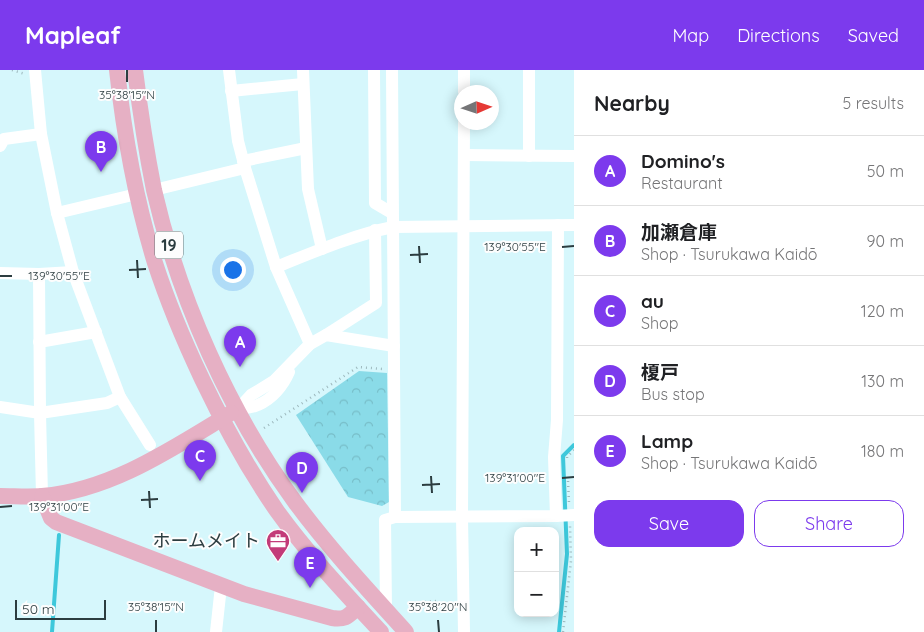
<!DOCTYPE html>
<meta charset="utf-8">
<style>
:root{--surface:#fff;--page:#f2f2f2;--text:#202124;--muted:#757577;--line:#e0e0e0;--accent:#7c3aed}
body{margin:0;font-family:Quicksand,"Noto Sans JP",sans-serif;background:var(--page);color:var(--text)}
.controls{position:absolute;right:15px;bottom:15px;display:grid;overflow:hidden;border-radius:10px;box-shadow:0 2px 12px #0003}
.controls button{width:45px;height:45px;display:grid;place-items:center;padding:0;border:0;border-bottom:1px solid var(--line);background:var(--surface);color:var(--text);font:25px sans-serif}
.compass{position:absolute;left:454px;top:15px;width:45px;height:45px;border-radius:50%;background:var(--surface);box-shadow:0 2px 12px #0003;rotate:87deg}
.scale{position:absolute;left:15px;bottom:12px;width:91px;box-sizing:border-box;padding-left:5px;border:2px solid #2c3d40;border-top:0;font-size:14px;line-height:18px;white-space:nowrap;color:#2c3d40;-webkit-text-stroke:4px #fdfdfd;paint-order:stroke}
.you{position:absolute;left:232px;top:199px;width:18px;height:18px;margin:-12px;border:4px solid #fff;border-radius:50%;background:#1a73e8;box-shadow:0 0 0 8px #1a73e833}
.badge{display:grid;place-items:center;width:32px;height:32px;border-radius:50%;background:var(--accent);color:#fff;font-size:16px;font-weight:700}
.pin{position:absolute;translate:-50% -41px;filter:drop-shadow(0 1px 2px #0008)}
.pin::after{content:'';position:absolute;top:26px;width:18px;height:15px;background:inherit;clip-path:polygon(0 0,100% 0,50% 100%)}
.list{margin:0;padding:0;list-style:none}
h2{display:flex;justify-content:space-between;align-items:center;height:65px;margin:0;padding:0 20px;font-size:21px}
h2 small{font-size:16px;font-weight:400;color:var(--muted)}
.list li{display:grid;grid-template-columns:32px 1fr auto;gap:15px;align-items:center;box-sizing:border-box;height:70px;padding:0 20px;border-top:1px solid var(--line)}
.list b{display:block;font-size:19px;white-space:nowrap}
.list p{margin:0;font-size:16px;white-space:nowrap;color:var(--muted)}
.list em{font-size:16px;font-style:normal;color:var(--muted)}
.actions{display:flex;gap:10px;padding:15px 20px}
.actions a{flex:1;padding:11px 0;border:1px solid var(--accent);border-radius:15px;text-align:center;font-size:18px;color:var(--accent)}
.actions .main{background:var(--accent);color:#fff}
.map{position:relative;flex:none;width:574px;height:562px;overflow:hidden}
header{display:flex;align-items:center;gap:30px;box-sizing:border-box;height:70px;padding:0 25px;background:var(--accent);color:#fff}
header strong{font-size:24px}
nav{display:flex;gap:28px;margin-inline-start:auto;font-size:18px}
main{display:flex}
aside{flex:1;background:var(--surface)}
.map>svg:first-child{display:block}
</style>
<header>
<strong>Mapleaf</strong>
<nav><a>Map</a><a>Directions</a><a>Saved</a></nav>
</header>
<main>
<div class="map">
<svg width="574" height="562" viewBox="0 0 574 562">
<defs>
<pattern id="park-crowns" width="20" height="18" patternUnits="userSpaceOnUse" patternTransform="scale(1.25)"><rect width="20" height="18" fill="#8adbe8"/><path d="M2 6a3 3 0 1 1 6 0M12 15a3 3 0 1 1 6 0" fill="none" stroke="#77bdc8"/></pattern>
</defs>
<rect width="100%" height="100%" fill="#d6f7fc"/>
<path fill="url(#park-crowns)" d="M 359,301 L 387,303 L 389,432 L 382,436 L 348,427 L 296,345 Z"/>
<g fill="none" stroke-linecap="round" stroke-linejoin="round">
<g stroke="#3ec8db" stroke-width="4">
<path d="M 52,562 L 59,465"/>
<path d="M 559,562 L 567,484 L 563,386 L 574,375"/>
</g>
<g stroke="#9db8bd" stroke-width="2.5" stroke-dasharray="1 4" stroke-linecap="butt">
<path d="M 12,0 L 25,4"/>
<path d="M 264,358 L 358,297 L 383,299"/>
<path d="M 567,388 L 567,387 L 574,380"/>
<path d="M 568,411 L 569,433"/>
<path d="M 425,532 L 437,531"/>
<path d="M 563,562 L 571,491 L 570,456"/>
</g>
<g stroke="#fff" stroke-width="12">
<path d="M 35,0 L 41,64 L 57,143 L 73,202 L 120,327 L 150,375"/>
<path d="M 229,0 L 238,71 L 245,98 L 276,197 L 310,274"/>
<path d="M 303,0 L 308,119 L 322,179"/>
<path d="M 374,0 L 375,133 L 392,143"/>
<path d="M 392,0 L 395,447"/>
<path d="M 464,0 L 464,22"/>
<path d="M 529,0 L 529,86"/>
<path d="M 231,21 L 303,14"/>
<path d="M 0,76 L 4,69 L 41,64"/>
<path d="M 464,85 L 574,86"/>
<path d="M 243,91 L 306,78"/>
<path d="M 154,120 L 245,98"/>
<path d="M 57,143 L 137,124"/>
<path d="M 276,197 C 314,182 353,165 393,157 L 574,155"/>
<path d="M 0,203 L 39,204 L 73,202"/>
<path d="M 39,204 L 40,343 L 42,426"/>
<path d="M 326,265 L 376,233 L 375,160"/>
<path d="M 39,272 L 96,262"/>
<path d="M 0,337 L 40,343 L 107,333 L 120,327"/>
<path d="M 238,339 L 251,325 L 274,311 L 310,274 L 326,265 L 394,276"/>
<path d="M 238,339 C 244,338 252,338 258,335 C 272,329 283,316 289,302"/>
<path d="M 556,446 L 554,387 L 557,350 L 558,155"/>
<path d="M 386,540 L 385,450 L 395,447 L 556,446 L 574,445"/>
<path d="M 216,562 L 221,516"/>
<path d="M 464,562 L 462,447 L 464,52"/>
</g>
<g stroke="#e6b0c4" stroke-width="16">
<path d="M 117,0 C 124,65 136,131 155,193 C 168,233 184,271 202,309 C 224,355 248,399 277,441 C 308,484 345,523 381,562"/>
<path d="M 135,0 C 140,40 146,80 154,120 C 179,229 229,342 295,432 C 329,478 368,520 406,562"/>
<path d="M 0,426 C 14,426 29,427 42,426 C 112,420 173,378 231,343"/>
<path d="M 42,426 L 51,448 L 56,452 L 244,524 L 332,548 C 346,550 348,546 358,537"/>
</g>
</g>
<path fill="none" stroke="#2c3d40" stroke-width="2" d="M 127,0 L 127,12M 419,176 L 420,193M 562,177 L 574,176M 410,185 L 428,184M 137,190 L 138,208M 129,200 L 146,199M 0,206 L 12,206M 431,406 L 432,423M 562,408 L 574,407M 422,415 L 440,414M 149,421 L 150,438M 141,430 L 158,429M 0,437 L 12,436M 156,550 L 156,562M 438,550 L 439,562"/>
<defs>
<g id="office-pin" transform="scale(1.25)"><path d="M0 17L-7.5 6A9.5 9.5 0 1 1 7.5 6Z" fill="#c33b79" stroke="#fdfdfd"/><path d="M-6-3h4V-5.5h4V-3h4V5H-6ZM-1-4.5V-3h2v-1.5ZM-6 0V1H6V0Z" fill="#fff"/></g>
</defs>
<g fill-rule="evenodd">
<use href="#office-pin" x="278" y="471"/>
</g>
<g text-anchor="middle" stroke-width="4" stroke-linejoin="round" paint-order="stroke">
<rect fill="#fdfdfd" stroke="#6b7779" stroke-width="1" x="155" y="161.5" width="28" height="27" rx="4"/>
<g font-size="16" font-weight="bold" fill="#2c3d40">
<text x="169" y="181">19</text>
</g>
<g font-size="18" fill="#2c3d40" stroke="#fdfdfd" text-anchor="end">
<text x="260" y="477">ホームメイト</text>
</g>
</g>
<g font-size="12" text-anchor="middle" fill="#2c3d40" stroke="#fdfdfd" stroke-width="4" stroke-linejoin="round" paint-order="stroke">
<text x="127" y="29">35°38'15"N</text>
<text x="515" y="181">139°30'55"E</text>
<text x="59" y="210">139°30'55"E</text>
<text x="515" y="412">139°31'00"E</text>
<text x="59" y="441">139°31'00"E</text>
<text x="156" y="541">35°38'15"N</text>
<text x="438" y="541">35°38'20"N</text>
</g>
</svg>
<div class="controls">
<button>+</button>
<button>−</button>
</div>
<svg class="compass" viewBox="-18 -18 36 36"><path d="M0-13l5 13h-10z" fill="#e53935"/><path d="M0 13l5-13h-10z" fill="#757577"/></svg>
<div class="scale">50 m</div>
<div class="you"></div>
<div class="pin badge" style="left:240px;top:297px">A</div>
<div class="pin badge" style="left:101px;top:102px">B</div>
<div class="pin badge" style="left:200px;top:411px">C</div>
<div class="pin badge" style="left:302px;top:423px">D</div>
<div class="pin badge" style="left:310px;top:518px">E</div>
</div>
<aside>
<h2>Nearby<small>5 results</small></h2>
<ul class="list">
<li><span class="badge">A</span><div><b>Domino's</b><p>Restaurant</p></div><em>50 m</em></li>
<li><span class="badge">B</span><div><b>加瀬倉庫</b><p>Shop · Tsurukawa Kaidō</p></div><em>90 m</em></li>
<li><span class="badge">C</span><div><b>au</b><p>Shop</p></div><em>120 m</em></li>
<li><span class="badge">D</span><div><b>榎戸</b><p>Bus stop</p></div><em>130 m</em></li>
<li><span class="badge">E</span><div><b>Lamp</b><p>Shop · Tsurukawa Kaidō</p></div><em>180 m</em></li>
</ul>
<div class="actions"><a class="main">Save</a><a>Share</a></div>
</aside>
</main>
